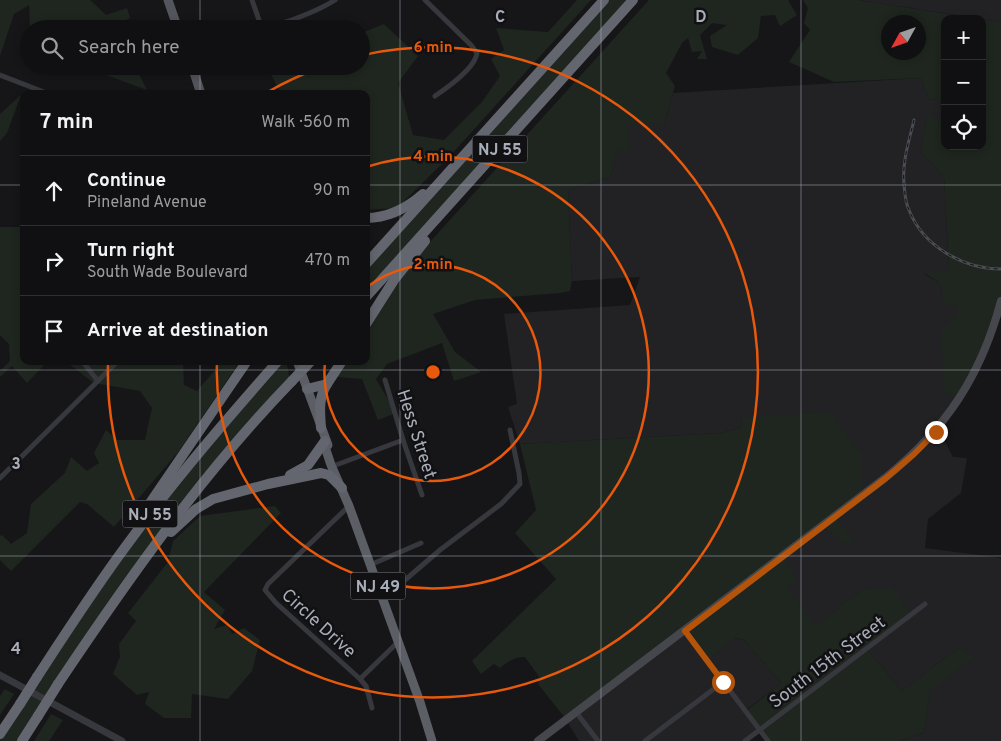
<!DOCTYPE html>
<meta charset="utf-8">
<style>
:root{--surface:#101012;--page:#19191b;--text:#f1f3f6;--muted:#9c9d9f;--line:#303032}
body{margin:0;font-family:Overpass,sans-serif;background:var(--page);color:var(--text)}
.controls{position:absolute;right:15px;top:15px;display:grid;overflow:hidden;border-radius:10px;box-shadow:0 2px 8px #0003}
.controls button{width:45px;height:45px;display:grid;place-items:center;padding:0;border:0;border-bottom:1px solid var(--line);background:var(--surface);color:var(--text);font:25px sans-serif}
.compass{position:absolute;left:881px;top:15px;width:45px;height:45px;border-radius:50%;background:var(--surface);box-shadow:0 2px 8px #0003;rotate:230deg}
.stop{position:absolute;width:15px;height:15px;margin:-11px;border:4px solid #b45309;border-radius:50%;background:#fff}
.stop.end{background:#b45309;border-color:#fff;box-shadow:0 1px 5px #0008}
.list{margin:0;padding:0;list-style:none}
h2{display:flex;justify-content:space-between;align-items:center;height:65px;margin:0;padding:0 20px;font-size:21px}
h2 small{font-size:16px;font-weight:400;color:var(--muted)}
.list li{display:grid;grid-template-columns:32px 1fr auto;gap:15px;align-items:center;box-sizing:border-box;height:70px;padding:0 20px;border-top:1px solid var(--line)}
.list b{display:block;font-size:19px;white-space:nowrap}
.list p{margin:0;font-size:16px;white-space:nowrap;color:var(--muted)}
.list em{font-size:16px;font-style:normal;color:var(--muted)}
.icon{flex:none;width:28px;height:28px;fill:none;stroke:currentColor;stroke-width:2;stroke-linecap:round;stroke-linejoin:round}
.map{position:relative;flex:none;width:1001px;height:741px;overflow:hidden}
.search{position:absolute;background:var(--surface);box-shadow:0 2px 8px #0003;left:20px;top:20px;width:350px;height:55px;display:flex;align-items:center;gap:12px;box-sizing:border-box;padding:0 18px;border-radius:28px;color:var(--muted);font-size:19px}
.panel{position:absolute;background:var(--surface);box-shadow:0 2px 8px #0003;left:20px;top:90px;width:350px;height:275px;border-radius:10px}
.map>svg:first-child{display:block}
</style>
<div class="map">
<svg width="1001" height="741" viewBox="0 0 1001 741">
<rect width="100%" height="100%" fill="#161618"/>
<g fill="#222225">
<path d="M 858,0 L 1001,0 L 1001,22 L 982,19 Z"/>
<path d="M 921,78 L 929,100 L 940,99 L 943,124 L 927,114 L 921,152 L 944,177 L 949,270 L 924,274 L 939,282 L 945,304 L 958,304 L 958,400 L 941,424 L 942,436 L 953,457 L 967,458 L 961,493 L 928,519 L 925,548 L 1001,558 L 1001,741 L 900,741 L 924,732 L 930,690 L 958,648 L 902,691 L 867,649 L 861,590 L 816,627 L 786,589 L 780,557 L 742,418 L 741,428 L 721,433 L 520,444 L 508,407 L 517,404 L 504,314 L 630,305 L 640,277 L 572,281 L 568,190 L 610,177 L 618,149 L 628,123 L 664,123 L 673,93 Z"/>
<path d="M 683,630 L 744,640 L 781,683 L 746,710 L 760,729 L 744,741 L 579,741 L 565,718 Z"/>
</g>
<g fill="#1e261f" fill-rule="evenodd">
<path d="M 0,0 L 90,0 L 106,15 L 127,8 L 130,18 L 116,25 L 118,29 L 30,29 L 29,5 L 14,14 L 0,56 Z"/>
<path d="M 577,0 L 591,0 L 449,157 L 397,208 L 366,210 L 366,94 L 281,94 L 269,70 L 278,66 L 361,66 L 361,33 L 384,24 L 418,56 L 398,83 L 413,135 L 444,140 L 482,102 L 500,76 L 491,59 L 504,50 L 496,28 L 548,32 Z"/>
<path d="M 607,0 L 629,0 L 366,292 L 366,268 Z"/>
<path d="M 649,0 L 788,0 L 797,15 L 780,26 L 775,15 L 761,16 L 758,38 L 738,55 L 712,47 L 710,36 L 727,25 L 712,23 L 700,35 L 707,59 L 697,59 L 702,51 L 692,52 L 688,38 L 682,43 L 666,73 L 675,86 L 664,123 L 628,123 L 629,148 L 618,150 L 610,177 L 568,190 L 572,281 L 570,291 L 560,293 L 475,300 L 433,314 L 455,352 L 481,372 L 454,381 L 442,343 L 387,364 L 376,379 L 396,413 L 378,420 L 362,379 L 337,377 L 347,361 L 366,361 L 366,330 L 400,275 Z"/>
<path d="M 803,0 L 858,0 L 980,19 L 945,19 L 945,146 L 982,146 L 982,19 L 1001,22 L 1001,298 L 968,384 L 958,400 L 944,392 L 941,331 L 958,314 L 958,305 L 945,305 L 939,282 L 924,273 L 949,270 L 944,177 L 921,152 L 927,113 L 943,124 L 940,99 L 929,100 L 921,78 L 834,82 L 789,62 L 810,30 L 804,23 L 808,8 ZM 888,22 L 918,22 L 918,52 L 888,52 Z"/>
<path d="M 106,66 L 135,66 L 147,90 L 106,75 Z"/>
<path d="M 21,95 L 7,133 L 0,141 L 0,114 Z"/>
<path d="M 0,227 L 24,227 L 24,361 L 48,361 L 27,383 L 12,366 L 0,377 L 0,371 L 10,361 L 9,344 L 0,335 Z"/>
<path d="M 65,361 L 183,361 L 184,385 L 197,391 L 223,361 L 240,361 L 179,451 L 114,527 L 87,504 L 80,502 L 11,571 L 0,560 L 0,536 L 2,535 L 11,544 L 27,533 L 31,504 L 65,473 L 71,457 L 87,471 L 99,463 L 94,453 L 106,430 L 117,440 L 145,440 L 152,408 L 140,391 L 94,383 Z"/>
<path d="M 283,361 L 286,361 L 290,379 L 258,411 L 53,687 L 50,686 L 46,696 L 33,689 C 72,629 112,569 156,512 C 196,460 239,410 283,361 Z"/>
<path d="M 829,412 L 861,454 L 861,495 L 834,516 L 855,542 L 843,543 L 822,525 L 781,556 L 798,580 L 787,589 L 816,626 L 861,590 L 891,587 L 912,614 L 867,649 L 902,691 L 958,648 L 975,657 L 930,690 L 924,732 L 900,741 L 769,741 L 746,711 L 781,683 L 744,640 L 735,638 L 707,660 L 683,630 L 565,718 L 538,684 L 540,678 L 525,657 C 515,656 508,662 500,668 L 494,664 L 481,674 L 472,661 L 556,579 L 515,533 L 536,510 L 520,444 L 721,433 L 741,428 L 742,418 Z"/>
<path d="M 275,506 L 281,513 L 204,592 L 225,610 L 214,629 L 227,625 L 232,634 L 244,628 L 260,640 L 252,671 L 228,699 L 192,694 L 191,718 L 164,718 L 145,704 L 149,692 L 137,695 L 113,674 L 120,657 L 119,644 L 136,621 L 128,613 L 168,562 L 173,541 L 200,516 Z"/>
<path d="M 5,689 L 14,694 L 0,715 L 0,696 Z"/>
<path d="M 31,694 L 44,702 L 18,741 L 0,741 L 0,738 Z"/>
<path d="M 51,714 L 63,720 L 49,741 L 34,741 Z"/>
</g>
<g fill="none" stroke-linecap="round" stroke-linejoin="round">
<g stroke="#37383d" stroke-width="5">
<path d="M 252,0 L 260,23 L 265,27 C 283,25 320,10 335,0"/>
<path d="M 425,0 L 471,45 L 477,53 C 475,68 447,88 435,96"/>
<path d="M 0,75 L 49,94"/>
<path d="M 82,361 L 98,381"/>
<path d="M 385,380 L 403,440 L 422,495"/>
<path d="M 336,465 L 403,440"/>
<path d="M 0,478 L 118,361"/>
<path d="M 349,506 L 268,584 L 265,590 L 276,603 L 360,679 L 366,686 L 372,708"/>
<path d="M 370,565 L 421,543"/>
<path d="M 380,593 L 405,580 L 440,550 L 501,504 L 520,484 L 519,473 L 510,430"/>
<path d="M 685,631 L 768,741"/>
<path d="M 360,679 L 398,642"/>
<path d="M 576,712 L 598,741"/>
<path d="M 645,741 L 723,682"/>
<path d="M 745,741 L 925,604"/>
</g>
<path stroke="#37383d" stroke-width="7" d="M 0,675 L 122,741"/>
<path stroke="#45474d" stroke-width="8" d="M 538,741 L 885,478 C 946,429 981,376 1001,301"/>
<g stroke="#53555c" stroke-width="9">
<path d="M 168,0 L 178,29"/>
<path d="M 192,66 L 201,94"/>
</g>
<g stroke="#5b5e65" stroke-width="9">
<path d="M 297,361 L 328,445"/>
<path d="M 325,441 L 325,447 L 331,465 L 349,506 L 420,702 L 432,741"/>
</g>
<g stroke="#63666e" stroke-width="10">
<path d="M 366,218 C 388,218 407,208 423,194"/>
<path d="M 366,264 L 604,0"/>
<path d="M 366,297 L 633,0"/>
<path d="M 366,324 L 394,280 L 425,241"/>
<path d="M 307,389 L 327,384 L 342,361"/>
<path d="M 321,428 C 320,412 318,398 327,384"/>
<path d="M 290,475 L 308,465 L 325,441"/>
<path d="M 150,503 L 247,361"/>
<path d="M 171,532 L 196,509 L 213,499 L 268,484 L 321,473 L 329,475 L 342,488"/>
<path d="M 37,677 C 67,631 96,586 129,542 C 175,479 226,420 278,361"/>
<path d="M 58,684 C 129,578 203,473 292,381"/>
<path d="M 0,734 L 20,704"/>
<path d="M 22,741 L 38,716"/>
</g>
<g stroke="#4a4c52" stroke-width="3">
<path id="rail" d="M 914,120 C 909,141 902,162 904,184 C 905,193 905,202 909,210 C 923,246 963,269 1001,269"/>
</g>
<use href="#rail" stroke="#111113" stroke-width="1" stroke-dasharray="4" stroke-linecap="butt"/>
<g stroke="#63666e" stroke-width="10">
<path d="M 292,381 L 310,362"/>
<path d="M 20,704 L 37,677"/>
<path d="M 38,716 L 58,684"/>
</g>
</g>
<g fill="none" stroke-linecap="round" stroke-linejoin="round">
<path stroke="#b45309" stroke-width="6" d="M 723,682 L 685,631 L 886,478 L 914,454 L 936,432"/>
</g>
<path fill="none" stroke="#a8adb8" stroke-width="1" stroke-opacity="0.55" d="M 200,0 L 200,29M 400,0 L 400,741M 601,0 L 601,741M 801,0 L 801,741M 200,66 L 200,94M 0,185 L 24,185M 366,185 L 1001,185M 200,361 L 200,741M 0,370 L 1001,370M 0,556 L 1001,556"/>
<g fill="none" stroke="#e8590c" stroke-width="2.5">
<path d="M367 287A108 108 0 1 1 325 362"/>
<path d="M366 167A216 216 0 1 1 217 363"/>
<path d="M266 93A325 325 0 0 1 322 67M363 55A325 325 0 1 1 108 363"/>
</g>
<g text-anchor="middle" stroke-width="5" stroke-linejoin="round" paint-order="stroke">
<g fill="#111113" stroke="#7b7e86" stroke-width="1">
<rect x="472.5" y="135.5" width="55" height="27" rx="4"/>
<rect x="122.5" y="500.5" width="55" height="27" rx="4"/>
<rect x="350.5" y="572.5" width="55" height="27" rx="4"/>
</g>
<g font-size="16" font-weight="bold" fill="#a8adb8">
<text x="500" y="155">NJ 55</text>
<text x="150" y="520">NJ 55</text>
<text x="378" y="592">NJ 49</text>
</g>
<g font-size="18" fill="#a8adb8" stroke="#111113">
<text transform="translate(417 434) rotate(72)" y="6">Hess Street</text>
<text transform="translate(319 623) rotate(42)" y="6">Circle Drive</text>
<text transform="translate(827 662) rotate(-37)" y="6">South 15th Street</text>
</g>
</g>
<g font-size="16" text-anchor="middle" font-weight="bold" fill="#a8adb8" stroke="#111113" stroke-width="5" stroke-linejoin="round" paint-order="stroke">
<text x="500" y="22">C</text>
<text x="701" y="22">D</text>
<text x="16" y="469">3</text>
<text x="16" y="654">4</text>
</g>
<circle cx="433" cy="372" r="8" fill="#e8590c" stroke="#111113" stroke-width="2.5"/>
<g font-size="15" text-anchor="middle" font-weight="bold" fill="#e8590c" stroke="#111113" stroke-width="5" stroke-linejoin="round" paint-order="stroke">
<text x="433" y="52">6 min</text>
<text x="433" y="161">4 min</text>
<text x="433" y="269">2 min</text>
</g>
</svg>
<div class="controls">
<button>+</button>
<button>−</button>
<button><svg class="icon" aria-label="locate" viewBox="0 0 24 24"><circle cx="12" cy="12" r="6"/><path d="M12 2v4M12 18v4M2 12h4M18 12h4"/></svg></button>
</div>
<svg class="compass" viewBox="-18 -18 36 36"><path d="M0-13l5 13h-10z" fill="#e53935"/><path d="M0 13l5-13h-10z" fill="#9c9d9f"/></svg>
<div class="stop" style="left:723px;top:682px"></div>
<div class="stop end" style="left:936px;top:432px"></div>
<div class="search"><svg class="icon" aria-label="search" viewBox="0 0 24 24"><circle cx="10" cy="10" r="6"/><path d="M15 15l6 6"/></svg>Search here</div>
<section class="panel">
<h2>7 min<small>Walk · 560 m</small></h2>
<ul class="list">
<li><svg class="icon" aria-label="ahead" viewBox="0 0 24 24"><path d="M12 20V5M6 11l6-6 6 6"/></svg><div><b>Continue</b><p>Pineland Avenue</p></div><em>90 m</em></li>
<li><svg class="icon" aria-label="right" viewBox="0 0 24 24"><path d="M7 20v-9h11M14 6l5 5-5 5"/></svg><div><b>Turn right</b><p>South Wade Boulevard</p></div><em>470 m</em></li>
<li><svg class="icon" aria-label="arrive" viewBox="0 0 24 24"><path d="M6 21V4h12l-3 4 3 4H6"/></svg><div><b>Arrive at destination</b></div></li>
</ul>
</section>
</div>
